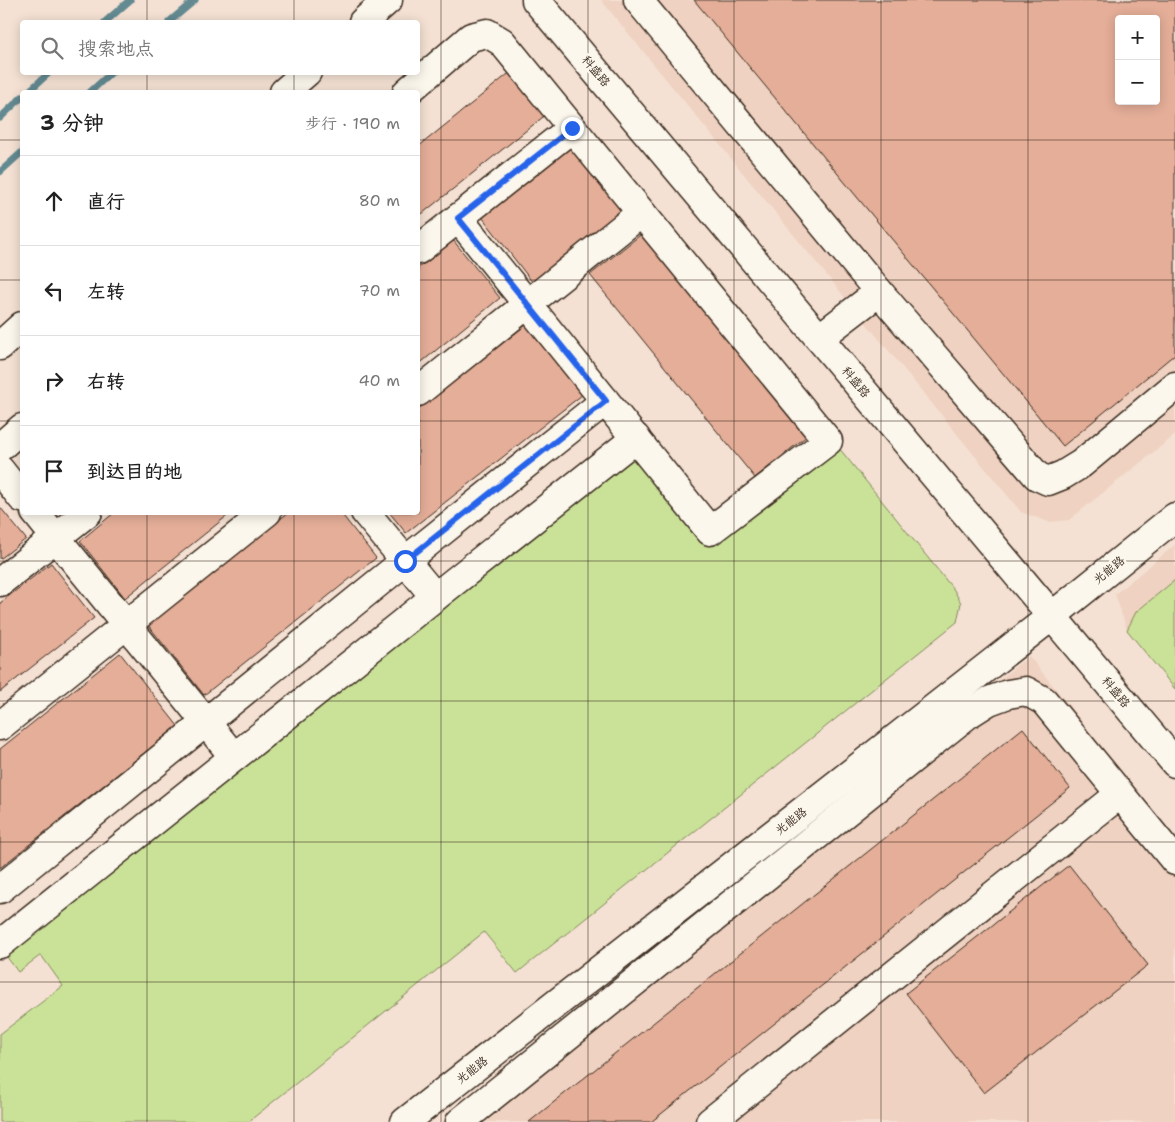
<!DOCTYPE html>
<html lang="zh">
<meta charset="utf-8">
<style>
:root{--surface:#fff;--page:#f6f6f6;--text:#222;--muted:#767676;--line:#e0e0e0}
body{margin:0;font-family:"Shantell Sans","LXGW WenKai TC",sans-serif;background:var(--page);color:var(--text)}
.controls{position:absolute;right:15px;top:15px;display:grid;overflow:hidden;border-radius:5px;box-shadow:0 2px 12px #0003}
.controls button{width:45px;height:45px;display:grid;place-items:center;padding:0;border:0;border-bottom:1px solid var(--line);background:var(--surface);color:var(--text);font:25px sans-serif}
.stop{position:absolute;width:15px;height:15px;margin:-11px;border:4px solid #2563eb;border-radius:50%;background:#fff}
.stop.end{background:#2563eb;border-color:#fff;box-shadow:0 1px 5px #0008}
.list{margin:0;padding:0;list-style:none}
h2{display:flex;justify-content:space-between;align-items:center;height:65px;margin:0;padding:0 20px;font-size:21px}
h2 small{font-size:16px;font-weight:400;color:var(--muted)}
.list li{display:grid;grid-template-columns:32px 1fr auto;gap:15px;align-items:center;box-sizing:border-box;height:90px;padding:0 20px;border-top:1px solid var(--line)}
.list b{display:block;font-size:19px;white-space:nowrap}
.list em{font-size:16px;font-style:normal;color:var(--muted)}
.icon{flex:none;width:28px;height:28px;fill:none;stroke:currentColor;stroke-width:2;stroke-linecap:round;stroke-linejoin:round}
.map{position:relative;flex:none;width:1175px;height:1122px;overflow:hidden}
.search{position:absolute;background:var(--surface);box-shadow:0 2px 12px #0003;left:20px;top:20px;width:400px;height:55px;display:flex;align-items:center;gap:12px;box-sizing:border-box;padding:0 18px;border-radius:5px;color:var(--muted);font-size:19px}
.panel{position:absolute;background:var(--surface);box-shadow:0 2px 12px #0003;left:20px;top:90px;width:400px;height:425px;border-radius:5px}
.map>svg:first-child{display:block}
</style>
<div class="map">
<svg width="1175" height="1122" viewBox="0 0 1175 1122">
<rect width="100%" height="100%" fill="#f4e1d3"/>
<filter id="ink" filterUnits="userSpaceOnUse"><feTurbulence type="fractalNoise" baseFrequency=".02" numOctaves="2"/><feDisplacementMap in="SourceGraphic" scale="10" xChannelSelector="R" yChannelSelector="G"/><feConvolveMatrix kernelMatrix="1 2 1 2 8 2 1 2 1" color-interpolation-filters="sRGB"/></filter>
<g filter="url(#ink)">
<g fill="#efd2c1" fill-rule="evenodd">
<path d="M 601,0 L 1175,0 L 1175,435 L 1069,520 L 1049,522 L 1021,512 ZM 1119,19 L 1156,19 L 1156,101 L 1119,101 Z"/>
<path d="M 1175,545 L 1175,689 L 1127,630 L 1115,594 Z"/>
<path d="M 1029,656 L 1175,837 L 1175,1122 L 442,1122 Z"/>
</g>
<g fill="#cae298" stroke="#82865b">
<path d="M 839,448 L 954,590 L 961,603 L 957,622 L 517,973 L 484,932 L 248,1122 L 0,1122 L 0,1034 L 63,986 L 41,955 L 18,972 L 4,953 L 635,451 L 712,546 Z"/>
<path d="M 1175,580 L 1175,689 L 1127,630 L 1136,612 Z"/>
</g>
<g fill="none" stroke-linecap="round" stroke-linejoin="round">
<g stroke="#638991" stroke-width="7">
<path d="M 105,22 L 130,0"/>
<path d="M 169,22 L 195,0"/>
<path d="M 28,92 L 50,72"/>
<path d="M 90,92 L 112,72"/>
<path d="M 0,118 L 22,97"/>
<path d="M 0,172 L 22,152"/>
</g>
</g>
<g fill="#e4ae98" stroke="#3b2a1e" fill-rule="evenodd">
<path d="M 694,0 L 1175,0 L 1175,354 L 1063,446 ZM 1119,19 L 1156,19 L 1156,101 L 1119,101 Z"/>
<path d="M 513,70 L 548,113 L 418,217 L 418,147 Z"/>
<path d="M 572,146 L 624,212 L 533,283 L 482,217 Z"/>
<path d="M 644,232 L 808,435 L 755,478 L 590,275 Z"/>
<path d="M 453,240 L 500,298 L 418,365 L 418,268 Z"/>
<path d="M 527,324 L 582,395 L 406,533 L 389,512 L 418,512 L 418,409 Z"/>
<path d="M 0,507 L 26,539 L 0,559 Z"/>
<path d="M 115,512 L 232,512 L 125,598 L 80,541 Z"/>
<path d="M 289,512 L 340,512 L 376,558 L 204,695 L 148,625 Z"/>
<path d="M 51,563 L 94,618 L 0,692 L 0,603 Z"/>
<path d="M 120,653 L 178,726 L 0,868 L 0,749 Z"/>
<path d="M 1023,728 L 1070,788 L 651,1122 L 529,1122 Z"/>
<path d="M 1069,865 L 1148,965 L 984,1093 L 906,993 Z"/>
</g>
<g fill="none" stroke-linecap="round" stroke-linejoin="round">
<g stroke="#3b2a1e" stroke-width="31">
<g id="minor">
<path d="M 536,0 L 1175,763"/>
<path d="M 638,0 L 879,292 L 1037,476 L 1048,481 L 1063,475 L 1081,464 L 1175,386"/>
<path d="M 363,22 L 388,0"/>
<path d="M 284,92 L 307,72"/>
<path d="M 407,92 L 471,37 L 487,33 L 502,42 L 828,441 L 710,531 L 458,218"/>
<path d="M 418,250 L 572,128"/>
<path d="M 819,338 L 879,292"/>
<path d="M 0,346 L 22,326"/>
<path d="M 418,392 L 641,213"/>
<path d="M 0,447 L 22,428"/>
<path d="M 0,470 L 22,498"/>
<path d="M 35,512 L 234,757"/>
<path d="M 365,512 L 435,597"/>
<path d="M 0,582 L 88,512"/>
<path d="M 0,726 L 267,512"/>
<path d="M 0,889 L 405,561 L 605,401"/>
<path d="M 0,944 L 435,597 L 636,438"/>
<path d="M 405,1122 L 1052,616 L 1175,517"/>
<path d="M 460,1122 L 967,715 L 989,701 L 1008,694 L 1026,691 L 1044,701 L 1175,861"/>
<path d="M 710,1122 L 1120,794"/>
</g>
</g>
<use href="#minor" stroke="#fbf7ec" stroke-width="28"/>
</g>
</g>
<g fill="none" stroke-linecap="round" stroke-linejoin="round" filter="url(#ink)">
<path stroke="#2563eb" stroke-width="6" d="M 405,561 L 606,401 L 458,218 L 572,128"/>
</g>
<path fill="none" stroke="#3b2a1e" stroke-width="1" stroke-opacity="0.55" d="M 147,0 L 147,22M 294,0 L 294,22M 441,0 L 441,1122M 588,0 L 588,1122M 734,0 L 734,1122M 881,0 L 881,1122M 1028,0 L 1028,1122M 147,72 L 147,92M 294,72 L 294,92M 0,140 L 22,140M 418,140 L 1175,140M 0,280 L 22,280M 418,280 L 1175,280M 0,421 L 22,421M 418,421 L 1175,421M 147,512 L 147,1122M 294,512 L 294,1122M 0,561 L 1175,561M 0,701 L 1175,701M 0,842 L 1175,842M 0,982 L 1175,982"/>
<g text-anchor="middle" stroke-width="5" stroke-linejoin="round" paint-order="stroke">
<g font-size="12" fill="#3b2a1e" stroke="#fbf7ec">
<text transform="translate(596 71) rotate(50)" y="4">科盛路</text>
<text transform="translate(856 382) rotate(50)" y="4">科盛路</text>
<text transform="translate(1109 570) rotate(-39)" y="4">光能路</text>
<text transform="translate(1116 692) rotate(50)" y="4">科盛路</text>
<text transform="translate(791 821) rotate(-38)" y="4">光能路</text>
<text transform="translate(472 1070) rotate(-38)" y="4">光能路</text>
</g>
</g>
</svg>
<div class="controls">
<button>+</button>
<button>−</button>
</div>
<div class="stop" style="left:405px;top:561px"></div>
<div class="stop end" style="left:572px;top:128px"></div>
<div class="search"><svg class="icon" aria-label="search" viewBox="0 0 24 24"><circle cx="10" cy="10" r="6"/><path d="M15 15l6 6"/></svg>搜索地点</div>
<section class="panel">
<h2>3 分钟<small>步行 · 190 m</small></h2>
<ul class="list">
<li><svg class="icon" aria-label="ahead" viewBox="0 0 24 24"><path d="M12 20V5M6 11l6-6 6 6"/></svg><div><b>直行</b></div><em>80 m</em></li>
<li><svg class="icon" aria-label="left" viewBox="0 0 24 24"><path d="M17 20v-9H6M10 6l-5 5 5 5"/></svg><div><b>左转</b></div><em>70 m</em></li>
<li><svg class="icon" aria-label="right" viewBox="0 0 24 24"><path d="M7 20v-9h11M14 6l5 5-5 5"/></svg><div><b>右转</b></div><em>40 m</em></li>
<li><svg class="icon" aria-label="arrive" viewBox="0 0 24 24"><path d="M6 21V4h12l-3 4 3 4H6"/></svg><div><b>到达目的地</b></div></li>
</ul>
</section>
</div>
